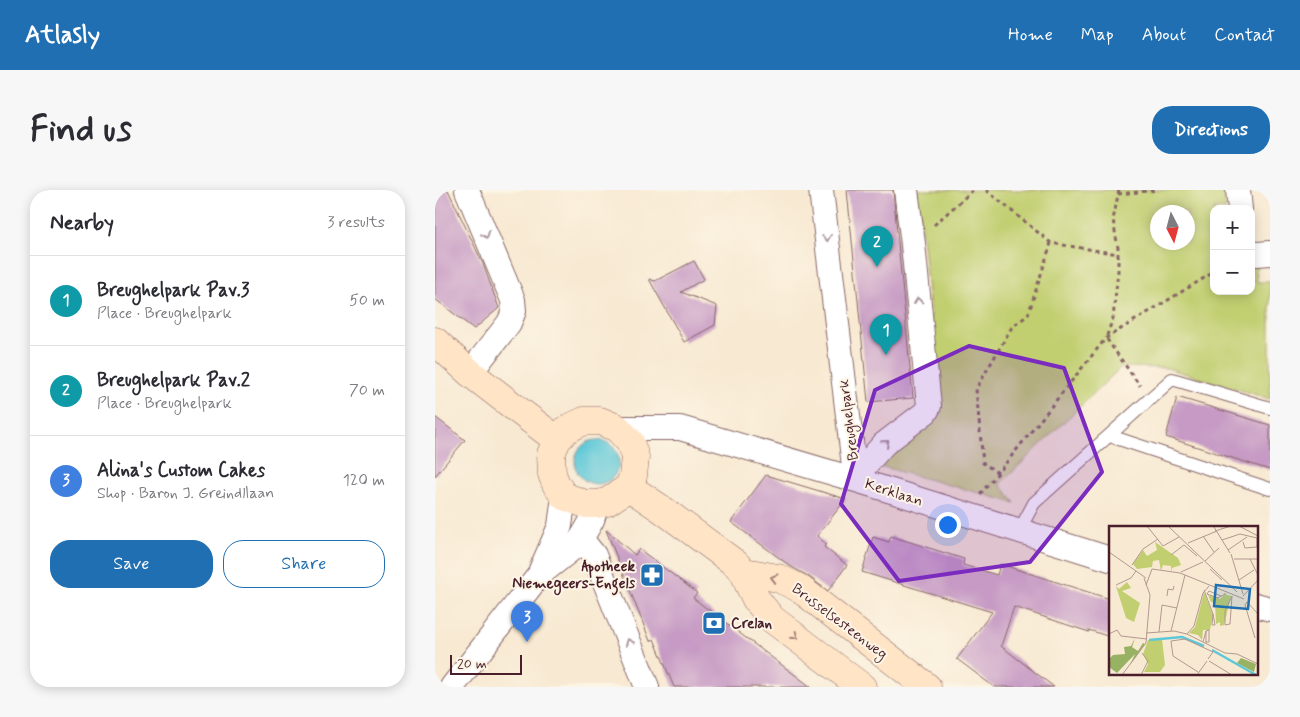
<!DOCTYPE html>
<meta charset="utf-8">
<style>
:root{--surface:#fff;--page:#f7f7f7;--text:#2b2b33;--muted:#7c7c81;--line:#e1e1e2;--accent:#1f6fb2}
body{margin:0;font-family:Mynerve,sans-serif;background:var(--page);color:var(--text)}
.controls{position:absolute;right:15px;top:15px;display:grid;overflow:hidden;border-radius:10px;box-shadow:0 2px 12px #0003}
.controls button{width:45px;height:45px;display:grid;place-items:center;padding:0;border:0;border-bottom:1px solid var(--line);background:var(--surface);color:var(--text);font:25px sans-serif}
.compass{position:absolute;left:715px;top:15px;width:45px;height:45px;border-radius:50%;background:var(--surface);box-shadow:0 2px 12px #0003;rotate:174deg}
.scale{position:absolute;left:15px;bottom:12px;width:72px;box-sizing:border-box;padding-left:5px;border:2px solid #4a1f2b;border-top:0;font-size:14px;line-height:18px;white-space:nowrap;color:#4a1f2b;-webkit-text-stroke:4px #fcf5e5;paint-order:stroke}
.you{position:absolute;left:512px;top:334px;width:18px;height:18px;margin:-12px;border:4px solid #fff;border-radius:50%;background:#1a73e8;box-shadow:0 0 0 8px #1a73e833}
.badge{display:grid;place-items:center;width:32px;height:32px;border-radius:50%;background:var(--accent);color:#fff;font-size:16px;font-weight:700}
.pin{position:absolute;translate:-50% -41px;filter:drop-shadow(0 1px 2px #0008)}
.pin::after{content:'';position:absolute;top:26px;width:18px;height:15px;background:inherit;clip-path:polygon(0 0,100% 0,50% 100%)}
.list{margin:0;padding:0;list-style:none}
h2{display:flex;justify-content:space-between;align-items:center;height:65px;margin:0;padding:0 20px;font-size:21px}
h2 small{font-size:16px;font-weight:400;color:var(--muted)}
.list li{display:grid;grid-template-columns:32px 1fr auto;gap:15px;align-items:center;box-sizing:border-box;height:90px;padding:0 20px;border-top:1px solid var(--line)}
.list b{display:block;font-size:19px;white-space:nowrap}
.list p{margin:0;font-size:16px;white-space:nowrap;color:var(--muted)}
.list em{font-size:16px;font-style:normal;color:var(--muted)}
.actions{display:flex;gap:10px;padding:15px 20px}
.actions a{flex:1;padding:11px 0;border:1px solid var(--accent);border-radius:20px;text-align:center;font-size:18px;color:var(--accent)}
.actions .main{background:var(--accent);color:#fff}
.map{position:relative;flex:none;width:835px;height:497px;overflow:hidden;border-radius:20px}
header{display:flex;align-items:center;gap:30px;box-sizing:border-box;height:70px;padding:0 25px;background:var(--accent);color:#fff}
header strong{font-size:24px}
nav{display:flex;gap:28px;margin-inline-start:auto;font-size:18px}
.intro{display:flex;align-items:center;justify-content:space-between;box-sizing:border-box;height:120px;padding:0 30px}
h1{margin:0;font-size:35px}
.button{padding:12px 22px;border-radius:20px;background:var(--accent);color:#fff;font-size:18px;font-weight:700}
main{display:flex;gap:30px;padding:0 30px}
aside{flex:1;background:var(--surface);border-radius:20px;box-shadow:0 2px 12px #0003}
.map>svg:first-child{display:block}
</style>
<header>
<strong>Atlasly</strong>
<nav><a>Home</a><a>Map</a><a>About</a><a>Contact</a></nav>
</header>
<div class="intro"><h1>Find us</h1><a class="button">Directions</a></div>
<main>
<aside>
<h2>Nearby<small>3 results</small></h2>
<ul class="list">
<li><span class="badge" style="background:#0f9aa8">1</span><div><b>Breughelpark Pav.3</b><p>Place · Breughelpark</p></div><em>50 m</em></li>
<li><span class="badge" style="background:#0f9aa8">2</span><div><b>Breughelpark Pav.2</b><p>Place · Breughelpark</p></div><em>70 m</em></li>
<li><span class="badge" style="background:#3f7fe0">3</span><div><b>Alina's Custom Cakes</b><p>Shop · Baron J. Greindllaan</p></div><em>120 m</em></li>
</ul>
<div class="actions"><a class="main">Save</a><a>Share</a></div>
</aside>
<div class="map">
<svg width="835" height="497" viewBox="0 0 835 497">
<rect width="100%" height="100%" fill="#fcf5e5"/>
<filter id="ink" filterUnits="userSpaceOnUse"><feTurbulence type="fractalNoise" baseFrequency=".02" numOctaves="2"/><feDisplacementMap in="SourceGraphic" scale="10" xChannelSelector="R" yChannelSelector="G"/><feConvolveMatrix kernelMatrix="1 2 1 2 8 2 1 2 1" color-interpolation-filters="sRGB"/></filter>
<filter id="wash" filterUnits="userSpaceOnUse"><feTurbulence type="fractalNoise" baseFrequency=".0096" numOctaves="4" result="noise"/><feDisplacementMap in="SourceGraphic" scale="20" xChannelSelector="R" yChannelSelector="G"/><feGaussianBlur stdDeviation="1.12" result="paint"/><feColorMatrix in="noise" values="0 0 0 0 0 0 0 0 0 0 0 0 0 0 0 0 0 1.4 0 .05"/><feComposite in="paint" operator="in"/></filter>
<g filter="url(#wash)">
<rect width="100%" height="100%" fill="#f8e9d2"/>
<path fill="#c1cf71" stroke="#86774e" fill-rule="evenodd" d="M 482,0 L 789,0 L 791,19 L 779,19 L 779,101 L 816,101 L 816,75 L 821,75 L 822,92 L 835,92 L 835,209 L 732,178 L 686,177 L 565,294 L 580,313 L 441,275 L 506,224 ZM 722,22 L 752,22 L 752,52 L 722,52 Z"/>
<circle fill="#5dc8d8" stroke="#547482" cx="162" cy="272" r="22"/>
<g id="blocks">
<g fill="#c69ac4">
<path d="M 0,0 L 13,0 L 48,74 L 64,118 L 39,139 L 0,109 Z"/>
<path d="M 412,0 L 458,0 L 478,208 L 433,212 Z"/>
<path d="M 259,71 L 269,89 L 246,102 L 282,116 L 280,135 L 249,152 L 214,89 L 220,91 Z"/>
<path d="M 742,207 L 835,235 L 835,280 L 731,247 Z"/>
<path d="M 0,227 L 30,250 L 0,286 Z"/>
<path d="M 331,285 L 411,309 L 382,346 L 391,354 L 389,357 L 412,375 L 393,401 L 373,386 L 355,376 L 296,332 Z"/>
<path d="M 171,340 L 200,365 L 204,359 L 262,403 L 258,408 L 376,497 L 239,497 L 219,449 L 215,451 Z"/>
<path d="M 456,346 L 529,369 L 528,375 L 562,385 L 565,374 L 675,409 L 675,447 L 654,440 L 654,442 L 579,417 L 566,456 L 619,497 L 559,497 L 522,469 L 557,422 L 427,382 L 438,347 L 454,352 Z"/>
</g>
</g>
</g>
<g filter="url(#ink)">
<use href="#blocks" fill-opacity="0" stroke="#876665" stroke-width="1"/>
<g fill="none" stroke-linecap="round" stroke-linejoin="round">
<g stroke="#876665" stroke-width="14">
<g id="lane">
<path d="M 675,246 L 835,299"/>
<path d="M 584,341 L 599,313 L 737,189 L 835,218"/>
</g>
</g>
<g stroke="#876665" stroke-width="26">
<g id="street">
<path d="M 32,0 L 78,110 L 79,121 L 74,133 L 35,183"/>
<path d="M 386,0 L 419,276 L 418,289"/>
<path d="M 803,0 L 805,19"/>
<path d="M 816,63 L 822,64 L 835,63"/>
<path d="M 182,238 L 245,238 L 418,289 L 675,369"/>
<path d="M 418,289 L 449,254 L 491,222 L 494,216 L 478,54 L 471,0"/>
<path d="M 146,349 L 159,365 L 212,497"/>
<path d="M 106,380 L 125,336 L 129,306"/>
<path d="M 821,415 L 835,419"/>
<path d="M 17,497 L 105,384 L 138,358 L 146,349 L 157,330 L 162,314"/>
</g>
</g>
<g stroke="#876665" stroke-width="29">
<g id="secondary">
<path d="M 0,151 L 35,183 L 122,250"/>
<path d="M 149,231 L 165,231 L 182,238 L 195,252 L 200,267 L 198,286 L 194,297 L 172,312 L 162,314 L 150,314 L 129,306 L 121,294 L 117,284 L 116,264 L 122,250 L 132,239 Z"/>
<path d="M 194,297 L 228,320 L 301,374 L 309,382 L 314,395 L 321,409 L 337,429 L 427,497"/>
<path d="M 309,382 L 343,388 L 364,398 L 492,497"/>
</g>
</g>
<g stroke="#876665" stroke-width="3" stroke-dasharray="4 4" stroke-linecap="butt">
<path d="M 551,0 L 616,53 L 683,64"/>
<path d="M 684,0 L 678,30 L 683,58 L 683,81 L 678,128 L 671,148 L 705,196"/>
<path d="M 683,4 L 723,0"/>
<path d="M 499,35 L 538,0"/>
<path d="M 563,283 L 548,273 L 541,199 L 577,137 L 593,125 L 616,53"/>
<path d="M 545,304 L 563,283 L 671,148 L 779,82"/>
</g>
<use href="#lane" stroke="#fff" stroke-width="12"/>
<use href="#street" stroke="#fff" stroke-width="24"/>
<use href="#secondary" stroke="#ffe4c6" stroke-width="28"/>
</g>
<defs><path id="oneway-chevron" d="M-2-3.5L2.5 0L-2 3.5" fill="none" stroke-width="1.6" stroke-linecap="round" stroke-linejoin="round" transform="scale(1.25)"/></defs>
<g stroke="#ae9aa0">
<use href="#oneway-chevron" transform="translate(51 45) rotate(68)"/>
<use href="#oneway-chevron" transform="translate(392 48) rotate(83)"/>
<use href="#oneway-chevron" transform="translate(483 111) rotate(-96)"/>
<use href="#oneway-chevron" transform="translate(451 253) rotate(-41)"/>
<use href="#oneway-chevron" transform="translate(194 452) rotate(-112)"/>
</g>
<g stroke="#a48278">
<use href="#oneway-chevron" transform="translate(339 388) rotate(-165)"/>
<use href="#oneway-chevron" transform="translate(360 446) rotate(37)"/>
</g>
</g>
<path fill="#7b2cbf" fill-opacity="0.2" stroke="#7b2cbf" stroke-width="4" stroke-linejoin="round" d="M 534,156 L 629,178 L 667,282 L 595,372 L 464,391 L 406,314 L 440,200 Z"/>
<defs>
<g id="pharmacy-square" transform="scale(1.25)"><rect x="-9" y="-9" width="18" height="18" rx="4" fill="#1f6fb2" stroke="#fcf5e5"/><path d="M-2-6h4v4h4v4h-4v4h-4v-4h-4v-4h4Z" fill="#fff"/></g>
<g id="bank-square" transform="scale(1.25)"><rect x="-9" y="-9" width="18" height="18" rx="4" fill="#1f6fb2" stroke="#fcf5e5"/><path d="M-6-4H6V4H-6ZM0-2.3a2.3 2.3 0 1 0 0 4.6a2.3 2.3 0 1 0 0-4.6Z" fill="#fff"/></g>
</defs>
<g fill-rule="evenodd">
<use href="#pharmacy-square" x="217" y="385"/>
<use href="#bank-square" x="279" y="433"/>
</g>
<g text-anchor="middle" stroke-width="4" stroke-linejoin="round" paint-order="stroke">
<g font-size="15" fill="#4a1f2b" stroke="#fcf5e5">
<text transform="translate(413 230) rotate(-97)" y="5">Breughelpark</text>
<text transform="translate(459 302) rotate(18)" y="5">Kerklaan</text>
<text transform="translate(405 431) rotate(37)" y="5">Brusselsesteenweg</text>
</g>
<g font-size="15" font-weight="bold" fill="#4a1f2b" stroke="#fcf5e5" text-anchor="end">
<text x="200" y="381">Apotheek<tspan x="200" dy="17">Niemegeers-Engels</tspan></text>
<text x="296" y="438" text-anchor="start">Crelan</text>
</g>
</g>
<g transform="translate(674 336)">
<rect width="149" height="149" fill="#f8e9d2"/>
<path d="M 46,16 L 69,32 L 72,39 L 63,42 L 62,46 L 62,40 L 54,39 L 52,45 L 50,34 L 44,35 L 43,41 L 28,43 L 24,38 L 34,24 L 38,30 L 48,24 ZM 18,56 L 22,62 L 13,65 L 31,77 L 25,96 L 17,92 L 7,60 L 10,63 ZM 95,66 L 104,89 L 101,104 L 94,104 L 93,114 L 89,109 L 80,107 L 86,101 ZM 116,68 L 122,70 L 115,99 L 111,100 L 111,96 L 107,98 L 106,77 L 102,76 L 99,69 L 111,73 ZM 53,113 L 56,139 L 51,146 L 35,146 L 39,138 L 34,128 L 39,114 Z" fill="#c1cf71"/>
<path d="M 26,112 L 23,121 L 29,125 L 34,117 L 36,118 L 21,139 L 26,128 L 8,147 L 0,141 L 0,133 L 4,129 L 16,128 L 15,121 L 22,120 ZM 132,132 L 147,138 L 145,146 L 128,137 Z" fill="#98b263"/>
<path fill="none" stroke="#5dc8d8" stroke-width="2.5" d="M 40,114 L 73,111 L 95,120M 103,124 L 147,149"/>
<path fill="none" stroke="#b2988f" stroke-width="1" d="M 38,0 L 54,20 L 70,11M 59,0 L 128,66M 130,0 L 149,10M 105,1 L 121,27M 106,5 L 122,0M 94,10 L 105,26M 113,14 L 131,8 L 148,12 L 148,21 L 136,22 L 134,16M 79,17 L 108,5M 75,19 L 88,30M 119,24 L 138,11M 0,26 L 37,52M 122,28 L 134,68M 62,29 L 75,19M 125,33 L 149,33M 141,33 L 149,49M 96,35 L 110,22M 23,39 L 34,23 L 49,13M 101,43 L 113,54M 72,46 L 94,36M 130,54 L 145,44M 7,59 L 22,52 L 27,45M 37,59 L 43,43 L 71,47 L 135,73M 95,64 L 104,88 L 103,99 L 106,99 L 104,88M 58,70 L 59,63 L 64,64 L 65,60M 112,70 L 100,65 L 98,68 L 109,72 L 116,68 L 116,67M 123,70 L 121,98 L 116,99 L 116,85 ZM 134,70 L 149,54M 138,76 L 136,79 L 146,112M 138,76 L 149,88M 62,105 L 76,49M 50,106 L 53,79 L 68,82M 37,107 L 65,105 L 78,108 L 116,127 L 128,128 L 149,138M 0,108 L 8,104 L 12,110 L 38,113M 78,108 L 85,100 L 94,67 L 100,60M 94,116 L 97,105 L 97,117M 97,116 L 100,116 L 100,104 L 97,105M 100,135 L 123,149M 89,146 L 64,130 L 62,115 L 76,113 L 104,126 L 99,133M 13,149 L 37,117 L 41,69 L 35,52M 32,149 L 39,135 L 33,127M 88,149 L 98,135"/>
<path fill="#1f6fb2" fill-opacity="0.15" stroke="#1f6fb2" stroke-width="2.5" d="M 107,59 L 141,63 L 139,83 L 105,80 Z"/>
<rect width="149" height="149" fill="none" stroke="#4a1f2b" stroke-width="2.5"/>
</g>
</svg>
<div class="controls">
<button>+</button>
<button>−</button>
</div>
<svg class="compass" viewBox="-18 -18 36 36"><path d="M0-13l5 13h-10z" fill="#e53935"/><path d="M0 13l5-13h-10z" fill="#7c7c81"/></svg>
<div class="scale">20 m</div>
<div class="you"></div>
<div class="pin badge" style="left:451px;top:165px;background:#0f9aa8">1</div>
<div class="pin badge" style="left:442px;top:77px;background:#0f9aa8">2</div>
<div class="pin badge" style="left:92px;top:452px;background:#3f7fe0">3</div>
</div>
</main>
